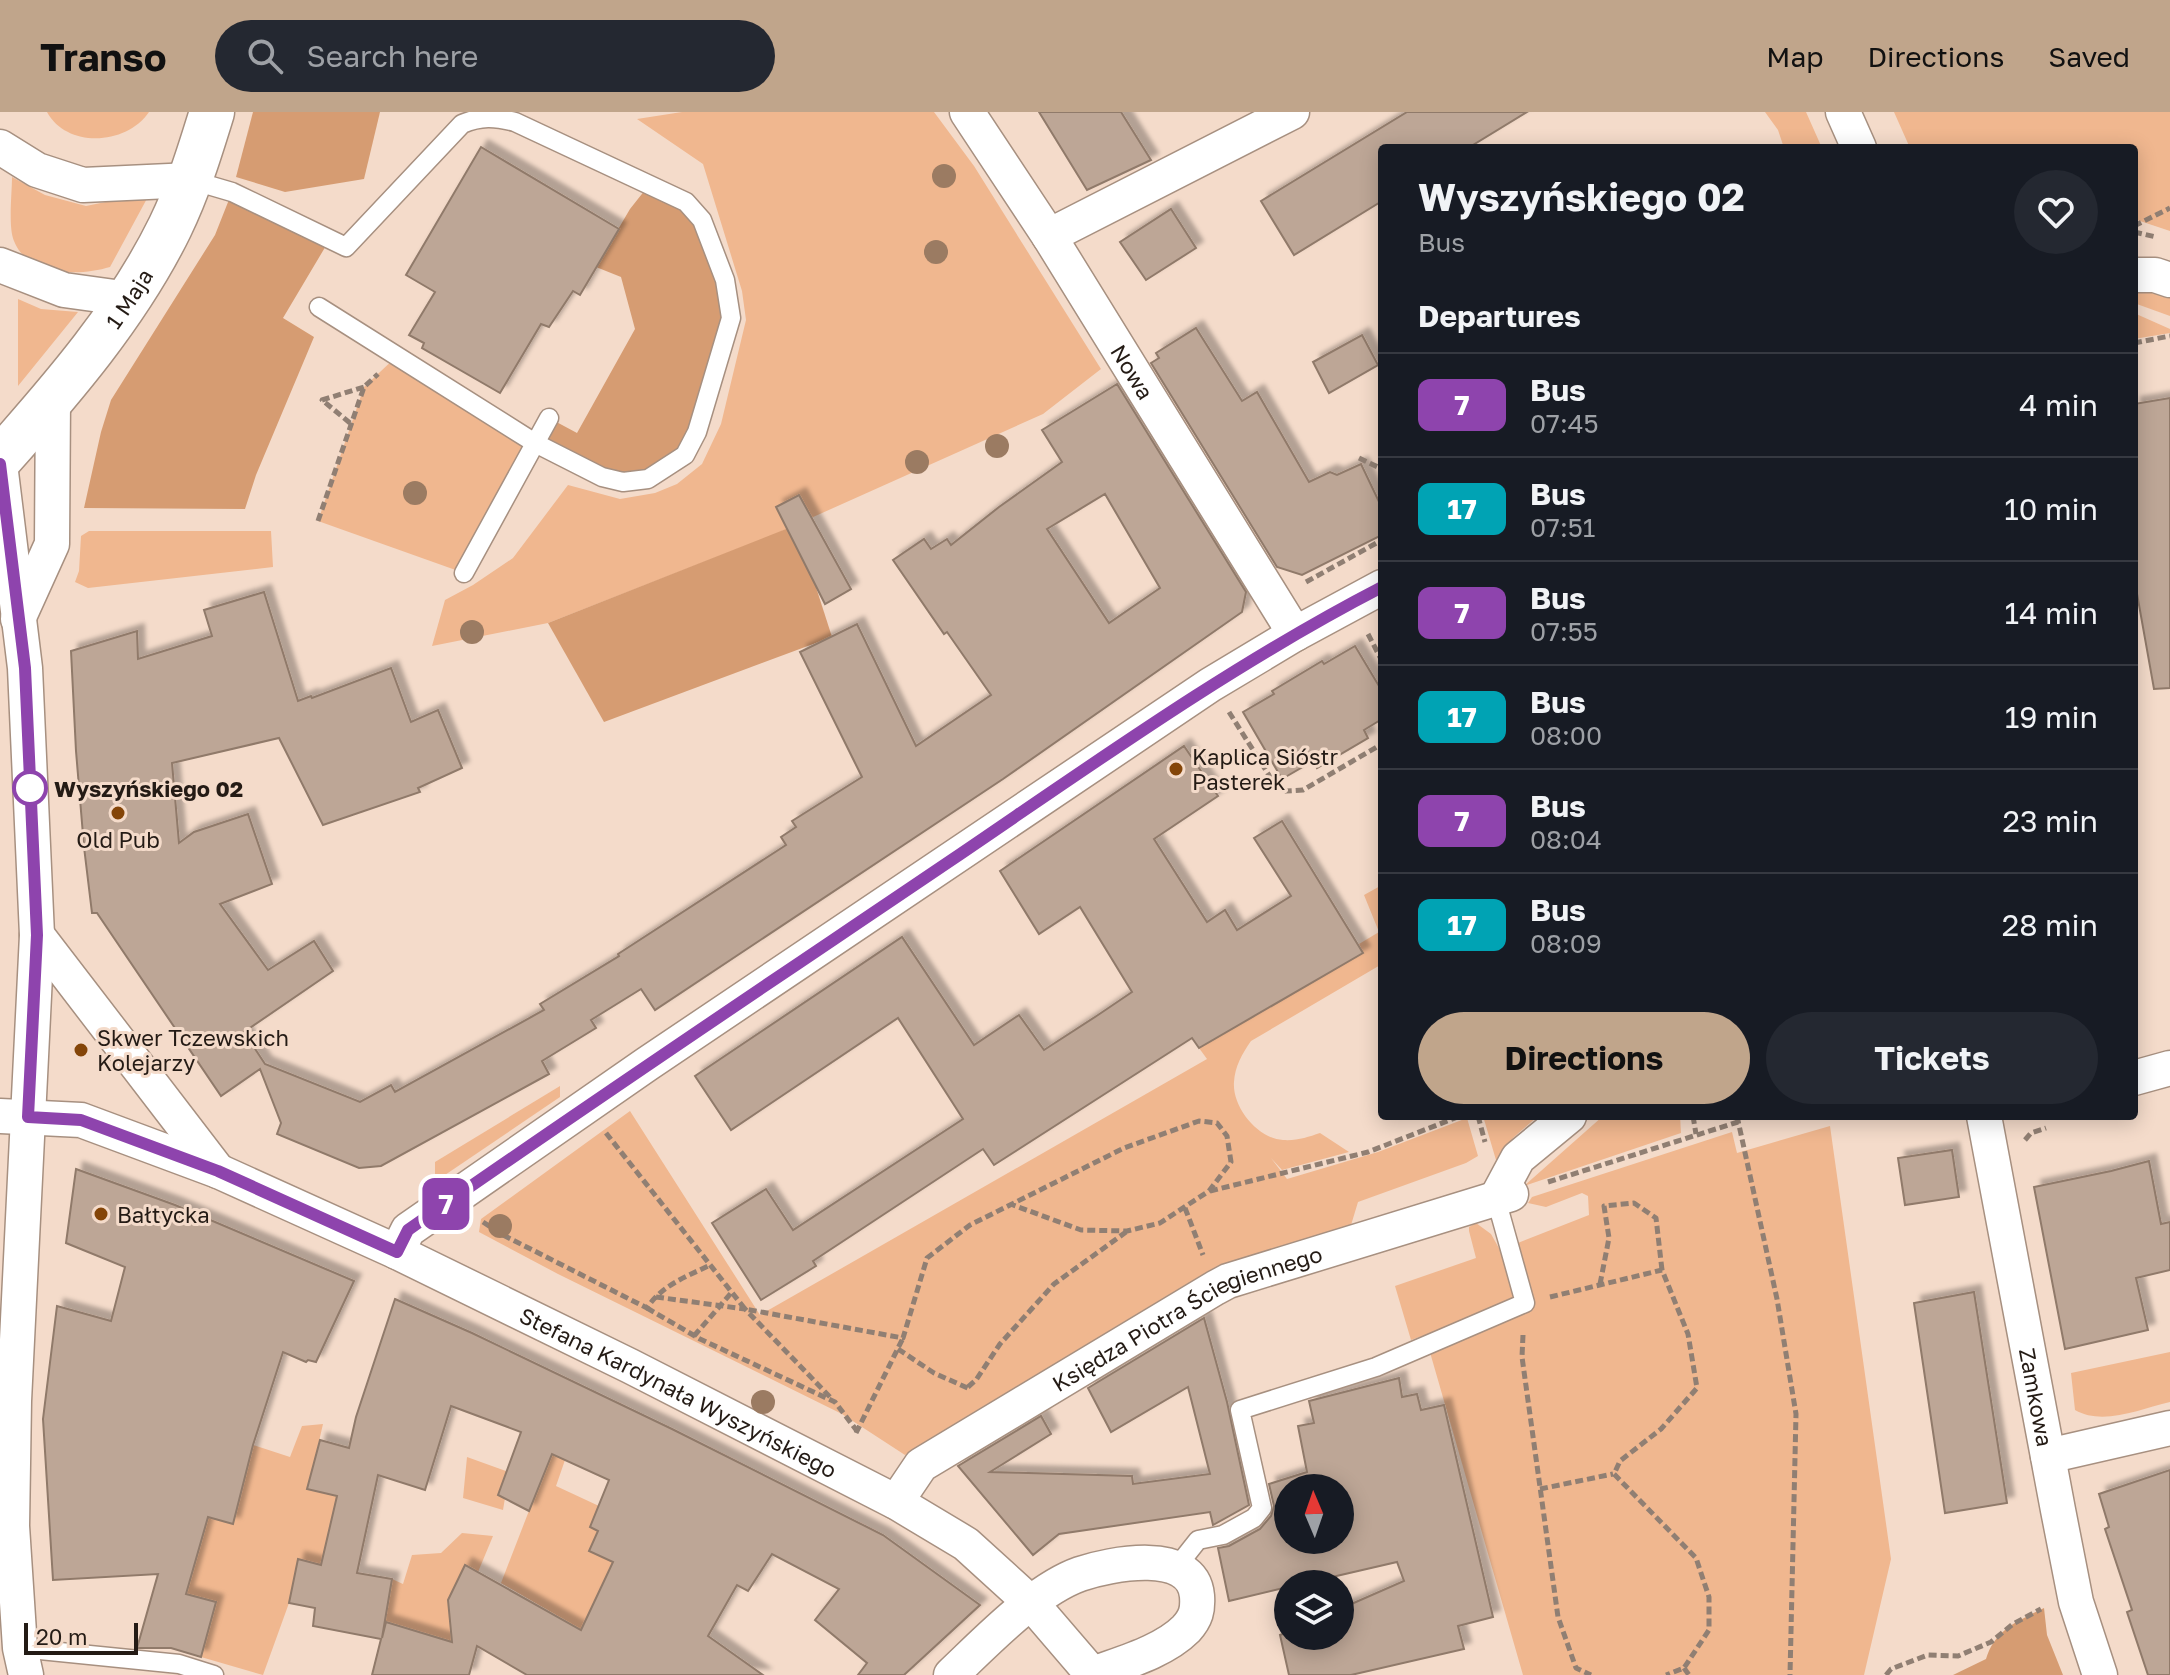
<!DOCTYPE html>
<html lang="en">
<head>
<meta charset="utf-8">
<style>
  body { margin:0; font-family:"Golos Text",sans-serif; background:#242831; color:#f1f3f6; height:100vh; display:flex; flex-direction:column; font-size:30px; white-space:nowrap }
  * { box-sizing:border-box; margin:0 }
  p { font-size:26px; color:#9ea1a6 }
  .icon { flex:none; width:44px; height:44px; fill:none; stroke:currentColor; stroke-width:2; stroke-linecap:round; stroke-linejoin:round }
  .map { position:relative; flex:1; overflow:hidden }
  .panel { position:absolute; left:1378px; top:32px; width:760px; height:976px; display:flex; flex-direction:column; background:#171b24; border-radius:8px; box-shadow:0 4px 20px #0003 }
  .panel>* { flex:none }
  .badge { padding:0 16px; border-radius:12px; font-size:28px; line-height:52px }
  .needle { width:52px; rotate:358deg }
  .buttons { position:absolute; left:1274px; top:1362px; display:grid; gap:16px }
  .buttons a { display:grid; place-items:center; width:80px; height:80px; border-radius:50%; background:#171b24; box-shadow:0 4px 20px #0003; font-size:40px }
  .scale { position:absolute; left:24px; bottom:20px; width:114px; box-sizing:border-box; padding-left:8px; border:4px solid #241b15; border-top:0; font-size:22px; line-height:28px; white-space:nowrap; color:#241b15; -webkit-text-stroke:6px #f4dbca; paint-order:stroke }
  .map>.badge { position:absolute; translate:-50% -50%; box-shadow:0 0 0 4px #fff }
  h2 { padding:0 40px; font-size:30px; line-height:72px }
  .round { display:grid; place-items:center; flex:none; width:84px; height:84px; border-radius:42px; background:#242831 }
  .head { display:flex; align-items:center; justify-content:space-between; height:136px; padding:0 40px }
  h1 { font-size:38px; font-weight:700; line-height:60px }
  .button { display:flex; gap:16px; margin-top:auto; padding:16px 40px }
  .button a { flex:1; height:92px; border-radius:48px; background:#c0a58b; color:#111; font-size:32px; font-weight:700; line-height:92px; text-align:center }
  .button a+a { background:#242831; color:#f1f3f6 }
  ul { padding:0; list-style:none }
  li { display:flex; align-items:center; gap:24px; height:104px; padding:0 40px; border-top:2px solid #363941 }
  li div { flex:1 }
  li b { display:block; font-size:30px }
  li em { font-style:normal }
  li .badge { min-width:88px; font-weight:700; text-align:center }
  header { display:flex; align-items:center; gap:48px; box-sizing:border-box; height:112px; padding:0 40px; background:#c0a58b; color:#111 }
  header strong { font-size:38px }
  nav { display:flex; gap:44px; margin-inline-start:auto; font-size:28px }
  .search { width:560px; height:72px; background:#242831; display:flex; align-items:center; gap:20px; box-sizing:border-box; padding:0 28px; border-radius:44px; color:#9ea1a6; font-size:30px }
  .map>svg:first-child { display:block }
</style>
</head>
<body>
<header>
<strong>Transo</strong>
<div class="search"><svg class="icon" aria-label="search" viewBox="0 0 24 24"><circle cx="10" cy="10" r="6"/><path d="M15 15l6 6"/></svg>Search here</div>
<nav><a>Map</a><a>Directions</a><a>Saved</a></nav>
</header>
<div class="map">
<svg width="2170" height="1563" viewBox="0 0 2170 1563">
  <defs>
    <filter id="shadow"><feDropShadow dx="7" dy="-7" stdDeviation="2" flood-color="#0004"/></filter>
  </defs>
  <rect width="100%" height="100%" fill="#f4dbca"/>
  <g fill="#f0b78f">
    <path d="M47 0H149C127 33 67 37 47 0Z"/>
    <polygon points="682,0 934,0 974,54 1101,257 1043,302 773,423 548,511 432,534 445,488 473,473 513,446 568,373 620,387 655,381 677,372 702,352 721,312 746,208 742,179 703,52 637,7"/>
    <polygon points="1765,0 1806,0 1822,36 1784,36 1778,18"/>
    <polygon points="1894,0 2170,0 2170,119 2134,107 2134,36 1910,36"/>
    <path d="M12 65 45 83 86 94 150 81 110 155C80 164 28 165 14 129 8 115 12 82 12 65Z"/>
    <polygon points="2134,176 2170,186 2170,204 2134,191"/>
    <polygon points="18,187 41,197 78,200 18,274"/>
    <polygon points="2134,201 2170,217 2170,221 2134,227"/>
    <polygon points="396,245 535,331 464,461 318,409 364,275"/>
    <polygon points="89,419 271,419 273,455 88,476 75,470 79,459 81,424"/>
    <path d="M1382 773V852L1251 929C1242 942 1235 954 1234 970 1232 995 1258 1027 1283 1028 1297 1029 1308 1025 1320 1021L1349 1040 1282 1058 1271 1046 1287 1067 1378 1040 1467 1006 1478 1044 1466 1051 1358 1090 1348 1123 1214 1157 905 1343 842 1302 558 1162 479 1120 481 1107 630 999 760 1203 1207 947 1199 936 1363 841 1359 832 1379 820 1364 783Z"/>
    <polygon points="560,974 560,985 439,1067 435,1063 435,1050"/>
    <polygon points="1483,1004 1538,1004 1514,1025 1496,1048"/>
    <polygon points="1603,1004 1680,1004 1681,1021 1524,1074"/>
    <polygon points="1830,1014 1891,1447 1864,1563 1523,1563 1425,1223 1411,1228 1395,1174 1476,1146 1469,1119 1469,1115 1476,1111 1491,1122 1500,1138 1589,1103 1588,1084 1582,1081 1546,1095 1528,1091 1532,1085 1732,1020 1737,1041"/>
    <path d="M2170 1240V1290C2140 1297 2103 1314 2075 1298L2071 1261Z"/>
    <polygon points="323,1312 308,1377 337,1384 321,1453 298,1448 289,1491 263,1563 201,1545 216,1490 186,1482 208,1405 233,1411 253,1333 290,1345 302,1314"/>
    <polygon points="551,1342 565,1348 556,1374 599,1394 590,1415 598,1419 590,1439 613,1450 582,1518 501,1471"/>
    <polygon points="467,1345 514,1362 509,1375 502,1372 498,1382 505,1386 503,1398 463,1386"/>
    <polygon points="462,1421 493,1424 478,1460 465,1453 448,1488 470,1535 385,1509 392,1467 403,1472 412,1443 441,1441"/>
  </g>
  <g fill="#d69c72">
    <polygon points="253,0 380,0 364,67 285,80 236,65"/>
    <polygon points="649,73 686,90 730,188 685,343 623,370 535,331 549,306 577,321 635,217 621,165 596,155 630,97"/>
    <polygon points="232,80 330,127 283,206 314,225 256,363 245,397 84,396 101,320 111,288 215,123"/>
    <polygon points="796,413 832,525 604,610 548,511"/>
    <path d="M2044 1496 2047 1523 2063 1563H1953L1986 1547C1995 1517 2018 1509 2044 1496Z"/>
  </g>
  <g fill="#bda696" stroke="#907a6a" stroke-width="2" fill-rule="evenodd" filter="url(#shadow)">
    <polygon points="1039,0 1121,0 1151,48 1087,78"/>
    <polygon points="1407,0 1527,0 1468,36 1382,36 1382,89 1294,143 1261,89"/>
    <polygon points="481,35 619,117 580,183 573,179 549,215 541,212 500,281 422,236 424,231 409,223 435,180 406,163"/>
    <polygon points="1171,97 1196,136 1146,168 1120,130"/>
    <polygon points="1196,216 1242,289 1257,280 1309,370 1330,360 1337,363 1361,352 1382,396 1382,423 1302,463 1277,455 1151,251 1159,246 1156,241"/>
    <polygon points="1362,223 1378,253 1329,281 1313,250"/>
    <path d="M1117 272 1246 480 1242 500 1003 667 655 898 641 877 591 908 596 916 542 949 549 962 381 1054 359 1056 277 1022 281 1011 260 957 221 984 97 801H92L84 735 76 639 71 539 137 519 138 547 212 524 204 498 264 480 298 589 311 584 312 586 391 556 411 610 438 598 462 656 418 676 420 680 323 713 279 626 172 651 179 731 194 720 248 702 272 772 220 792 268 858 314 829 333 859 244 920 265 952 360 990 391 973 395 980 544 898 540 892 619 844 618 842 786 733 781 725 796 715 792 709 862 665 800 540 857 512 916 634 991 583 947 520 944 522 893 448 924 427 931 437 947 427 951 433 999 395 1062 350 1042 318ZM1105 382 1160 476 1109 511 1047 417Z"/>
    <polygon points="2170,286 2170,576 2154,577 2134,465 2134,292"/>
    <polygon points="799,383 851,477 825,492 776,395"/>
    <polygon points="1355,534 1382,579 1382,607 1364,618 1368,626 1317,656 1313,649 1282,667 1243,600 1274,582 1272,579 1322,549 1324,552"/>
    <polygon points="1184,634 1218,684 1154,727 1207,810 1225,798 1237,818 1291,784 1254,726 1282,709 1363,841 1199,936 1192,926 994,1053 983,1037 813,1149 816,1154 761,1188 712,1111 766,1077 793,1118 963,1007 898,906 731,1018 695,964 902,825 974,933 1019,903 1044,938 1098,903 1132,880 1080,795 1039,822 1000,759"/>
    <polygon points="1952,1038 1959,1085 1905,1093 1898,1046"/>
    <polygon points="2149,1049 2161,1112 2170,1110 2170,1158 2136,1166 2148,1218 2065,1237 2034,1075 2111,1059"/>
    <polygon points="76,1057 175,1093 354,1169 316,1250 308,1248 306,1250 283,1240 253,1333 233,1412 208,1405 186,1482 216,1490 201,1545 171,1536 137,1536 158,1462 53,1468 43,1307 57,1194 111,1209 125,1155 66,1131"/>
    <polygon points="1974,1180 2007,1391 1945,1401 1914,1191"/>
    <path d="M395 1187 472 1221 672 1317 883 1423 980 1493 904 1563H858L867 1551 815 1508 839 1477 772 1442 748 1479 737 1473 708 1524 763 1563H527L477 1534 469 1563H372L381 1527 313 1514 315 1496 289 1491 298 1447 321 1453 337 1384 307 1377 320 1328 349 1336 356 1305ZM451 1294 521 1320 498 1383 529 1399 552 1342 609 1368 590 1415 598 1419 589 1439 613 1450 581 1518 465 1453 448 1488 452 1530 386 1510 382 1526 392 1467 357 1461 378 1363 425 1378Z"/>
    <polygon points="1204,1206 1227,1290 1249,1393 1213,1413 1210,1400 1059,1422 1033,1443 958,1354 1041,1304 1051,1322 990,1360 1132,1364 1133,1372 1210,1362 1188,1275 1111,1320 1088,1276"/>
    <path d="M1399 1266 1402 1285 1417 1282 1421 1298 1444 1293 1493 1505 1458 1514 1464 1537 1351 1563H1289L1280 1523 1288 1520V1524H1340V1497L1404 1469 1397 1450 1302 1472H1288V1475L1229 1489 1218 1436 1229 1434 1260 1417 1271 1404 1274 1394 1269 1372 1307 1360 1298 1314 1314 1311 1309 1289ZM1288 1376H1340V1428H1288Z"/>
    <polygon points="2170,1358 2170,1563 2148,1563 2127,1500 2132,1498 2105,1417 2109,1415 2099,1382"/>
  </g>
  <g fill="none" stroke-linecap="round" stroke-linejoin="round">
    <g stroke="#a79080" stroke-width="21">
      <g id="lane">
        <path d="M191 68 232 80 346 135 462 12C481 4 495 5 515 10L686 90 702 108 725 168 731 206 697 320 685 343 648 367 623 370 602 365 535 331 319 195"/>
        <polyline points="464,461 549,306"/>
        <polyline points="1175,1457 1198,1428 1223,1423 1254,1406 1262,1396 1240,1298 1376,1255 1525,1191 1496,1087"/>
        <polyline points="20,1536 179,1552 214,1563"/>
      </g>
    </g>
    <g stroke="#a79080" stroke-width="37">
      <g id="street">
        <path id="s1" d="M967 0 1049 124 1295 522"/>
        <polyline points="1843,0 1859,36"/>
        <polyline points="0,35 37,58 83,73 191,68"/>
        <polyline points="1049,124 1292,0"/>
        <polyline points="0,153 64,178 129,187"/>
        <polyline points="2134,163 2155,163 2170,168"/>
        <polyline points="0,352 25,556 37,823 14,1289 12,1414 20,1536 26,1563"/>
        <polyline points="18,507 52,432 53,287"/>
        <polyline points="37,823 218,1059"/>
        <polyline points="2134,966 2170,956"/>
        <path id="s2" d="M0 1004 81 1008 218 1059 397 1140 630 1254 896 1390 966 1432 1032 1492 1093 1563"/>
        <path id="s3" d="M1984 1004 2058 1398 2076 1490 2100 1563"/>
        <polyline points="1496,1087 1518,1046 1569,1004"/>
        <polyline points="397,1140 408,1118 647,952 1210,573 1295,522 1382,475"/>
        <polyline points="2048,1344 2170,1316"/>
        <path id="s4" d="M896 1390 921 1353 1215 1176 1228 1169 1511 1082"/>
        <path d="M951 1563C986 1530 1035 1478 1080 1462 1110 1452 1193 1435 1197 1484 1198 1498 1196 1506 1186 1517 1163 1540 1122 1551 1093 1562"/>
      </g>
    </g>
    <g stroke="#a79080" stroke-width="47">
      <g id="secondary">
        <path id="s5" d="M0 347C63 276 128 201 170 115 188 78 200 39 212 0"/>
      </g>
    </g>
    <g stroke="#907f73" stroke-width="5" stroke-dasharray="8 4" stroke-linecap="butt">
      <polyline points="2134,114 2170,96"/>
      <polyline points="2134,120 2156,125"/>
      <polyline points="2134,231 2170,224"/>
      <polyline points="350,311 322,288 364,275"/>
      <polyline points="1359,346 1382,357"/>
      <polyline points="318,409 364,275 378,262"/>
      <polyline points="1306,470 1382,428"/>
      <polyline points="1368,522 1382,549"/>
      <polyline points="1229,600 1272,668 1286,679 1303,678 1382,632"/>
      <polyline points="1478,1004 1485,1030"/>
      <polyline points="1693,1004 1696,1022"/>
      <polyline points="1737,1004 1777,1187 1796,1302 1790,1563"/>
      <polyline points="606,1021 745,1197 903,1226 927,1146 970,1113 1124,1036 1199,1009 1217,1011 1227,1024 1231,1050 1209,1079 1160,1111 1127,1119 1081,1118 1013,1093"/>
      <polyline points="2025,1028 2031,1021 2046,1016"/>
      <polyline points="1548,1070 1738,1010"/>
      <polyline points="1210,1079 1368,1040 1460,1004"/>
      <polyline points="1185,1096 1203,1143"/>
      <path d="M483 1110 501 1122 647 1196C662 1173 686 1165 710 1153"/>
      <polyline points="1600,1172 1609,1126 1604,1094 1634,1091 1656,1106 1662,1158"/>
      <polyline points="656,1185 745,1197 831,1286"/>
      <polyline points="1550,1185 1662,1158 1688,1222 1697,1276 1661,1317 1620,1349 1614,1362 1696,1446 1709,1485 1709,1518 1684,1556 1666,1563"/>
      <polyline points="647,1196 700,1227 835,1290 857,1319"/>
      <polyline points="1523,1223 1522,1245 1558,1505 1576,1556 1591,1563"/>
      <polyline points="694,1224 732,1180"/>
      <polyline points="898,1237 934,1261 970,1277"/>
      <polyline points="968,1275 976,1268 1000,1232 1054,1172 1126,1120"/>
      <polyline points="856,1321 903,1226"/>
      <polyline points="1540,1377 1613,1362"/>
      <polyline points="1684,1556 1689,1563"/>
      <polyline points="1886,1563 1891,1557 1928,1543 1958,1544 1991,1530 2013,1512 2041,1497"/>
    </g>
    <use href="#lane" stroke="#fff" stroke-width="18"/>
    <use href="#street" stroke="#fff" stroke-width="34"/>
    <use href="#secondary" stroke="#fff" stroke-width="44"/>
  </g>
  <g fill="#9b7b62">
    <circle cx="944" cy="64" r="12"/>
    <circle cx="936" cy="140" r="12"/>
    <circle cx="997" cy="334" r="12"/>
    <circle cx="917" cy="350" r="12"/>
    <circle cx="415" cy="381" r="12"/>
    <circle cx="472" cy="520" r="12"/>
    <circle cx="500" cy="1114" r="12"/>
    <circle cx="763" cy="1290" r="12"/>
  </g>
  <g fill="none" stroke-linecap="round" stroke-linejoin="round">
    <g stroke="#fff" stroke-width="18">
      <path id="line" d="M0 352 25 556 37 823 28 1005 81 1008 218 1059 397 1140 408 1118C588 992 771 870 953 747 1093 652 1231 553 1382 475"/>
    </g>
    <use href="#line" stroke="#8e44ad" stroke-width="12"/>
  </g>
  <g fill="#844508" stroke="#f4dbca" stroke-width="3">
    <circle cx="1176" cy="657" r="8"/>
    <circle cx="118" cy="701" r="8"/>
    <circle cx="81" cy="938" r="8"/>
    <circle cx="101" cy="1102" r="8"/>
  </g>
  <circle fill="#fff" stroke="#8e44ad" stroke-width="4" cx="30" cy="676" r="16"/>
  <g text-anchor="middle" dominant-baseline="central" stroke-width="6" stroke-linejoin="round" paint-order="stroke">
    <g font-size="22" fill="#241b15" stroke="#f4dbca">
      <text stroke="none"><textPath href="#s5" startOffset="206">1 Maja</textPath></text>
      <text stroke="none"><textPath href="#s1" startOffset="308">Nowa</textPath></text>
      <text stroke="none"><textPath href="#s4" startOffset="350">Księdza Piotra Ściegiennego</textPath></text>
      <text stroke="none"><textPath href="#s2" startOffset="738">Stefana Kardynała Wyszyńskiego</textPath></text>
      <text stroke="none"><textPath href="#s3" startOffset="286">Zamkowa</textPath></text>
    </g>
    <g font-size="22" fill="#241b15" stroke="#f4dbca" text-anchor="start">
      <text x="1192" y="644">Kaplica Sióstr<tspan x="1192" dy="25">Pasterek</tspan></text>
      <text x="118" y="727" text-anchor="middle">Old Pub</text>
      <text x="97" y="925">Skwer Tczewskich<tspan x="97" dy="25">Kolejarzy</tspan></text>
      <text x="117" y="1102">Bałtycka</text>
    </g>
    <g font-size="22" font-weight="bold" fill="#241b15" stroke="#f4dbca" text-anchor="start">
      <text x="54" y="676">Wyszyńskiego 02</text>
    </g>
  </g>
</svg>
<div class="buttons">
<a><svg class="needle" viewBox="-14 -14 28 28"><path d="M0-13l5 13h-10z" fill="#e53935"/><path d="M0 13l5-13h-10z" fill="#9ea1a6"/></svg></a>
<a><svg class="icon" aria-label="layers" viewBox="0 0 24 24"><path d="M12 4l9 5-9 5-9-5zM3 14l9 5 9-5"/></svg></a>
</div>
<div class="scale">20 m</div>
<b class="badge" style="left:446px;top:1092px;background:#8e44ad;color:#fff">7</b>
<section class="panel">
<div class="head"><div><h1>Wyszyńskiego 02</h1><p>Bus</p></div><a class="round"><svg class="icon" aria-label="heart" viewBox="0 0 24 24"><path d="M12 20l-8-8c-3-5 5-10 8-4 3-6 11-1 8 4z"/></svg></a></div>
<h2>Departures</h2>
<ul>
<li><span class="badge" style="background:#8e44ad;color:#fff">7</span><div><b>Bus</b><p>07:45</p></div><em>4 min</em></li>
<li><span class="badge" style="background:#00a3b4;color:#fff">17</span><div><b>Bus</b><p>07:51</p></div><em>10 min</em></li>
<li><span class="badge" style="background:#8e44ad;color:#fff">7</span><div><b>Bus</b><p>07:55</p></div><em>14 min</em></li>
<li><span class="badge" style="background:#00a3b4;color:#fff">17</span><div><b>Bus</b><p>08:00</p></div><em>19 min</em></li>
<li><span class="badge" style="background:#8e44ad;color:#fff">7</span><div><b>Bus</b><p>08:04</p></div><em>23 min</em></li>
<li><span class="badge" style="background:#00a3b4;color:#fff">17</span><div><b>Bus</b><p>08:09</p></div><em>28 min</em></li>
</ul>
<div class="button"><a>Directions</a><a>Tickets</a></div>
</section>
</div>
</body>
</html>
